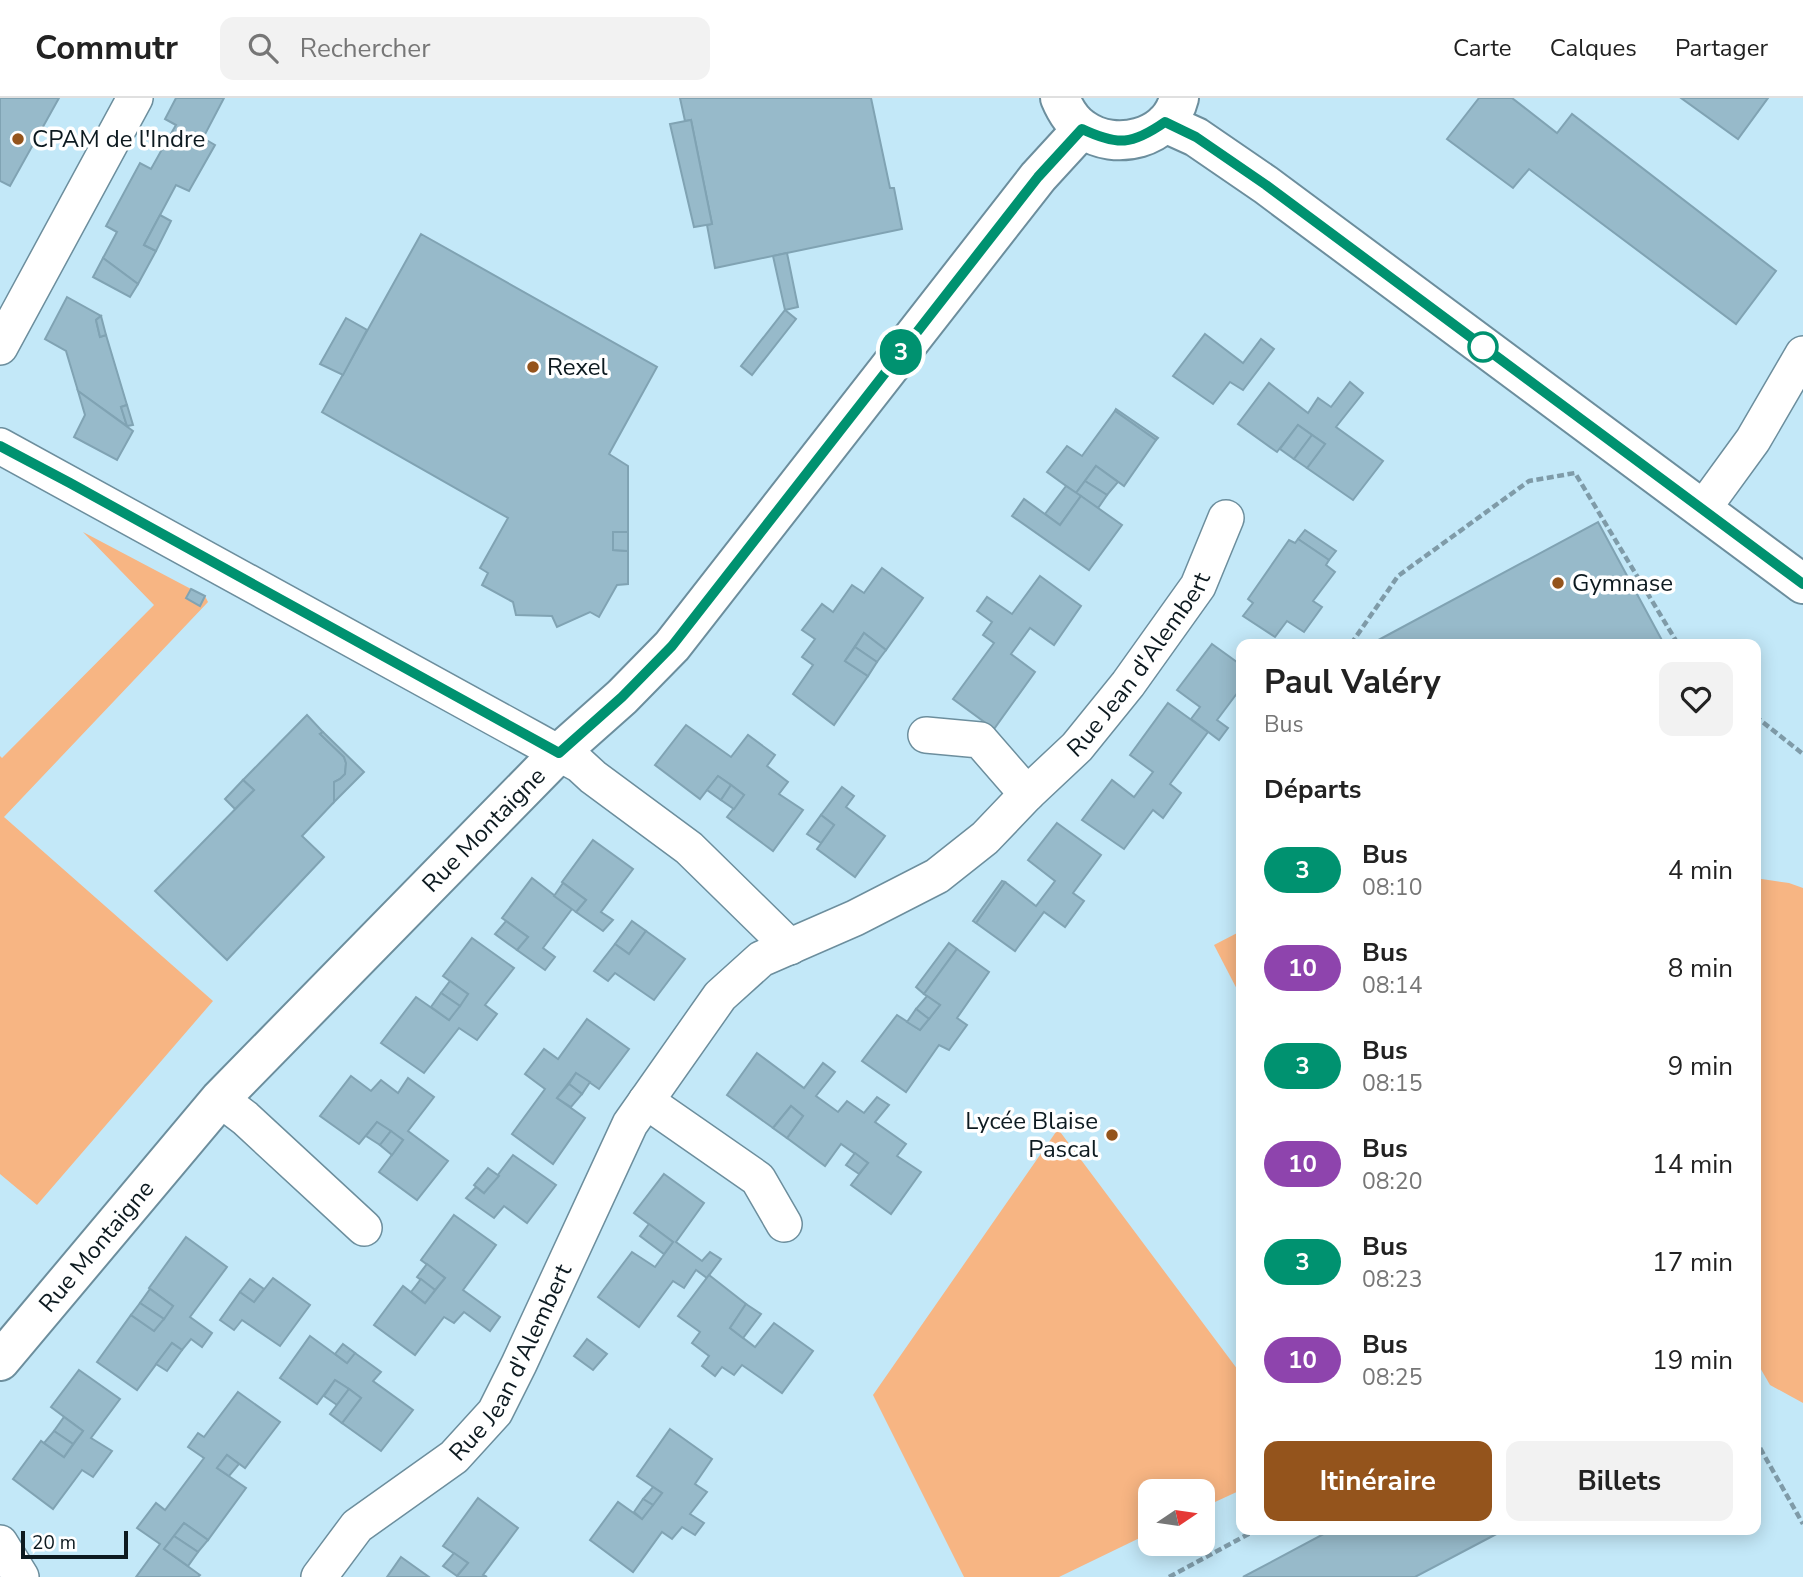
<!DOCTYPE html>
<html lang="fr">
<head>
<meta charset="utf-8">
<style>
  body { margin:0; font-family:"Nunito Sans",sans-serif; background:#f2f2f2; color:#222; height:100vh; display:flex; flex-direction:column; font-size:26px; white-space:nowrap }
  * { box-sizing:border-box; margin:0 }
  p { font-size:23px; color:#767676 }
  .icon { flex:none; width:38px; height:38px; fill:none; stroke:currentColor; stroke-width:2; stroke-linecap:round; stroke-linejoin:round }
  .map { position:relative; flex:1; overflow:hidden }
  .details { position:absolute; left:1236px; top:541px; width:525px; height:896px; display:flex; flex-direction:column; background:#fff; border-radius:14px; box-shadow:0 4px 18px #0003 }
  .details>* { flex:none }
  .badge { padding:0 14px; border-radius:23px; font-size:24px; line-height:46px }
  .needle { width:46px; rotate:77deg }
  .fabs { position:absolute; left:1138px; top:1381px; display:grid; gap:14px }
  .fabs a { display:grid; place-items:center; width:77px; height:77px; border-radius:14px; background:#fff; box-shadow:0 4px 18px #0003; font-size:35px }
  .scale { position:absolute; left:21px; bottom:18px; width:107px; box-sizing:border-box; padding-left:7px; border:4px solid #0d1a20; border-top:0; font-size:19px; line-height:24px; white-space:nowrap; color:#0d1a20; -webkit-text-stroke:5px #fff; paint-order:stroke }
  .map>.badge { position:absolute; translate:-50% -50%; box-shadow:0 0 0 4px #fff }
  h2 { padding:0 28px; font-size:26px; line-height:63px }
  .round { display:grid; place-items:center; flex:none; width:74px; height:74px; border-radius:14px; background:#f2f2f2 }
  .overview { display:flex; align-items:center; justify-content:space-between; height:119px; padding:0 28px }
  h1 { font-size:33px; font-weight:700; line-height:52px }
  .primary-button { display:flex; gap:14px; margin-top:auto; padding:14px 28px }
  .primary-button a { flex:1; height:80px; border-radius:14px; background:#94541c; color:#fff; font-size:28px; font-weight:700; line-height:80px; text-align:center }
  .primary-button a+a { background:#f2f2f2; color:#222 }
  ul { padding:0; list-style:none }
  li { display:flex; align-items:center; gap:21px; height:98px; padding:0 28px }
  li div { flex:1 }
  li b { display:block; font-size:26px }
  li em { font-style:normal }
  li .badge { min-width:77px; font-weight:700; text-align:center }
  header { display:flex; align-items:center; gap:42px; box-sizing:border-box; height:98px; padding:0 35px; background:#fff; border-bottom:2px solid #e0e0e0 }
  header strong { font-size:33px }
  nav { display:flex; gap:38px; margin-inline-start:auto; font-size:24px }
  .search { width:490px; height:63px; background:#f2f2f2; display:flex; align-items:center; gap:18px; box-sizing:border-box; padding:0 24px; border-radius:14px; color:#767676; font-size:26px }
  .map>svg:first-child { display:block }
</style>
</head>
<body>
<header>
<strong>Commutr</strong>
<div class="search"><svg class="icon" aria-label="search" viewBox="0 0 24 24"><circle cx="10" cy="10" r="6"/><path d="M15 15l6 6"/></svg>Rechercher</div>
<nav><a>Carte</a><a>Calques</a><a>Partager</a></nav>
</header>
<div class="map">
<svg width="1803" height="1479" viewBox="0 0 1803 1479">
  <rect width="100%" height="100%" fill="#c3e8f8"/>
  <g fill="#f7b583">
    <polygon points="83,434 191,491 186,500 200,507 205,498 208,504 4,719 213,903 37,1107 0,1076 0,658 2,660 154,507"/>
    <polygon points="1755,780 1789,785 1803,790 1803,1305 1770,1287 1755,1261"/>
    <polygon points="1241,833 1241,899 1214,847"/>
    <polygon points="1058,1031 1241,1276 1241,1392 1202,1410 1202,1393 1150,1393 1150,1435 1059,1479 964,1479 873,1297"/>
  </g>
  <g fill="#97baca" stroke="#80a3b3" stroke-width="2">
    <polygon points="0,0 59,0 10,88 0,83"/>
    <polygon points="176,0 224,0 203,40 215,47 189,93 176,87 144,147 156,153 138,186 103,160 117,134 106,128 140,65 151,71 165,46 176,27 165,21"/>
    <polygon points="680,0 871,0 890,90 894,90 902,131 715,170 707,127 712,126 691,22 685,23"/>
    <polygon points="1479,0 1512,0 1557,35 1572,16 1776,173 1736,226 1529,71 1513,90 1447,41"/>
    <polygon points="1681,0 1768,0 1738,41"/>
    <polygon points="691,22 712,126 694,129 670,26"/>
    <polygon points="160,117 171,123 156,153 144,147"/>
    <polygon points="421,136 657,269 609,356 628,368 628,434 613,434 613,452 628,453 628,486 617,487 599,519 590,514 557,529 552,518 516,517 513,504 482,487 488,475 480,470 508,420 322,314"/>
    <polygon points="787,155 798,209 785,212 773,158"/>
    <polygon points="103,160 138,186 130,199 93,179"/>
    <polygon points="67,199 101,218 96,222 100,239 106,237 127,307 121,309 127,328 78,293 66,253 45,241"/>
    <polygon points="785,212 796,221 752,277 741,268"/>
    <polygon points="101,218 106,237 100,239 96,222"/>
    <polygon points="346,220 367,232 343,277 320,266"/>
    <polygon points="1205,236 1243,265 1261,241 1274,251 1243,292 1230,284 1213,306 1173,278"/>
    <polygon points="1350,284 1363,295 1336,329 1383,363 1353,402 1307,370 1325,346 1298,327 1277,354 1238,326 1269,285 1308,315 1318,300 1331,309"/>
    <polygon points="78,293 133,333 117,362 74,339 85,317"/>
    <polygon points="127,307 133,327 127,328 121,309"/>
    <polygon points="1116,311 1158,340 1156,342 1115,313"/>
    <polygon points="1115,313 1156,342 1124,388 1096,368 1076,395 1047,374 1067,348 1082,358"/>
    <polygon points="1298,327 1312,337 1294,361 1280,351"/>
    <polygon points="1312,337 1325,346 1307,370 1294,361"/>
    <polygon points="1096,368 1118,384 1107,397 1085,383"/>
    <polygon points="1085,383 1107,397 1098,410 1076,395"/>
    <polygon points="1066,388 1081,398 1060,427 1045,416"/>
    <polygon points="1081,398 1122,427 1089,472 1012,418 1024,401 1060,427"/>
    <polygon points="1598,424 1664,546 1371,546"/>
    <polygon points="1305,432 1336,453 1329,462 1298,441"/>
    <polygon points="613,434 628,434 628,453 613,452"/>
    <polygon points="1298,441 1329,462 1326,467 1335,474 1313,503 1322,509 1304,534 1287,523 1275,539 1243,518 1253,505 1248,501 1289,442 1295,445"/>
    <polygon points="882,470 923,500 886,552 864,535 845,563 868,578 834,627 793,596 813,567 802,559 815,541 802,532 822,506 833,514 852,487 864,495"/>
    <polygon points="1040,478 1081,508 1054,547 1030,530 1011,556 1035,574 994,631 953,601 994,545 983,537 992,524 977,513 987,499 1012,516"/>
    <polygon points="191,491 205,498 200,508 186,500"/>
    <polygon points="864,535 886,552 877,564 855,549"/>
    <polygon points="1212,546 1241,567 1241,590 1217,622 1228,630 1219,642 1191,621 1200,609 1177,592"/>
    <polygon points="855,549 877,564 868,578 845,563"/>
    <polygon points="1168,605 1208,634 1170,686 1181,695 1163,720 1153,712 1124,751 1082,722 1112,682 1134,699 1153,674 1130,657"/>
    <polygon points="307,617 323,634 320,636 344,659 346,665 345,676 340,681 334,684 334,704 302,738 324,759 227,862 155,793 254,692 243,682"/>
    <polygon points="686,627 731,659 748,637 775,657 767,668 788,684 779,696 803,712 773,753 727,719 744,697 731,687 718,678 700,701 655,667"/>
    <polygon points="323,634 364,674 334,704 334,684 340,681 345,676 346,665 344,659 320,636"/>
    <polygon points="718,678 731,687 721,702 707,692"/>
    <polygon points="243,682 254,692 235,711 225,701"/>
    <polygon points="731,687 744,697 734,711 721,702"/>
    <polygon points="842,689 854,698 846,709 885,738 855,779 817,751 834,727 821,717"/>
    <polygon points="821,717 834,727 821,745 807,736"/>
    <polygon points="1057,725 1101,757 1073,795 1084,803 1065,829 1044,814 1015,853 976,825 1005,784 1036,808 1055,783 1028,762"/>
    <polygon points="593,742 633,771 601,814 613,822 603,833 576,814 586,802 562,784"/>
    <polygon points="532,780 572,811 543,850 555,859 545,872 517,852 528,839 502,820"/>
    <polygon points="1002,783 1005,784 976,825 973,823"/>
    <polygon points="563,785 586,802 576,814 554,798"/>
    <polygon points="506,823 528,839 517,852 495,836"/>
    <polygon points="632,823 646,833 629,856 615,846"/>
    <polygon points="646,833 685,861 654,902 615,875 608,883 594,873 615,846 629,856"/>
    <polygon points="472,840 514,870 485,907 497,916 477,942 459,930 424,975 381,945 416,899 449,922 468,896 443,878"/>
    <polygon points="949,845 957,851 924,896 916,889"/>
    <polygon points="957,851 989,874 957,920 967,927 949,952 939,947 906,994 862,963 897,917 920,932 940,907 924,896"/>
    <polygon points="450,883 468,896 460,908 441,895"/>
    <polygon points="441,895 460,908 449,922 431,909"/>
    <polygon points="927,898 940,907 929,921 916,911"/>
    <polygon points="916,911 929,921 920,932 907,924"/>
    <polygon points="587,921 629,951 599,991 576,975 557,1000 585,1020 553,1066 512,1036 545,991 525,976 544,951 558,961"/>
    <polygon points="757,955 804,990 823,965 835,974 816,998 838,1014 847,1003 864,1015 877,999 889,1007 875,1024 906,1046 897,1058 921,1074 891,1116 851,1087 868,1065 841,1046 825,1068 787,1040 803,1018 791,1008 773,1030 727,997"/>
    <polygon points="576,975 590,984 582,996 569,986"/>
    <polygon points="351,978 371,993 381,982 398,995 408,980 434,999 408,1033 448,1063 417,1102 379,1074 403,1042 377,1024 359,1046 320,1018"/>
    <polygon points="569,986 582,996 571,1009 557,1000"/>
    <polygon points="791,1008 803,1018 787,1040 773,1030"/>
    <polygon points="377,1024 391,1033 380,1047 366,1038"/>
    <polygon points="391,1033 403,1042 392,1057 380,1047"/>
    <polygon points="855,1055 868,1065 859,1076 846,1067"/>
    <polygon points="513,1057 556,1087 527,1125 504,1108 494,1120 466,1100 476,1089 484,1095"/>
    <polygon points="488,1070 499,1078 484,1095 474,1087"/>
    <polygon points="664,1076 704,1105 676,1144 702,1163 710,1154 721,1161 707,1180 696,1172 684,1190 673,1183 639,1229 598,1199 632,1154 655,1169 673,1144 634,1115"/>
    <polygon points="454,1117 496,1147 463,1192 500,1219 490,1233 464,1214 454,1225 444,1219 415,1257 374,1227 403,1188 425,1205 445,1180 421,1162"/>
    <polygon points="649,1126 673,1144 664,1156 640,1138"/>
    <polygon points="186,1139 227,1169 190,1219 212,1235 202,1249 191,1241 182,1252 172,1245 137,1292 97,1264 131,1217 154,1233 173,1208 149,1190"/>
    <polygon points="427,1166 445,1180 435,1192 417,1179"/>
    <polygon points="709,1177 746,1206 730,1230 755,1249 774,1225 813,1253 782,1295 742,1267 734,1277 722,1269 715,1278 702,1268 709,1258 692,1245 700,1234 678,1218"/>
    <polygon points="273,1180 310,1207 280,1248 242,1222 234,1232 220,1222 240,1194 254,1204"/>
    <polygon points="250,1181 264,1191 254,1204 240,1194"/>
    <polygon points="421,1181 435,1192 425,1205 411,1194"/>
    <polygon points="150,1191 173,1208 164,1221 140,1205"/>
    <polygon points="140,1205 164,1221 154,1233 131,1217"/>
    <polygon points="746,1206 761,1216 743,1240 730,1230"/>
    <polygon points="310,1238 347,1265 355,1255 381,1274 373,1283 413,1312 381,1353 342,1325 361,1300 349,1291 335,1282 317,1306 280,1280"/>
    <polygon points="587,1241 607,1256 593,1272 574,1258"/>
    <polygon points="172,1245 182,1252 167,1273 156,1266"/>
    <polygon points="343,1246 355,1255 347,1265 335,1256"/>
    <polygon points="79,1272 120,1301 91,1340 112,1353 93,1379 82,1372 53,1411 13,1381 41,1343 64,1359 83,1333 51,1309"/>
    <polygon points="335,1282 349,1291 337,1307 324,1298"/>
    <polygon points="349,1291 361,1300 342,1325 330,1316"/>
    <polygon points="238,1294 280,1324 245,1370 227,1357 217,1370 246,1390 208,1442 184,1425 164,1451 200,1477 198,1479 136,1479 160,1446 137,1430 156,1405 165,1412 204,1360 188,1349 198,1335 204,1339"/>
    <polygon points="64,1319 83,1333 73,1346 54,1333"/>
    <polygon points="670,1331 712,1361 695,1386 707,1394 690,1416 704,1425 695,1437 682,1429 672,1441 662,1434 633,1474 590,1442 618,1404 642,1421 662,1395 637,1378"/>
    <polygon points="54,1333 73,1346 64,1359 44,1345"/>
    <polygon points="227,1357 239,1366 229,1378 217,1370"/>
    <polygon points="653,1389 662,1395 653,1407 643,1401"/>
    <polygon points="478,1400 518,1430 483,1477 487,1479 458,1479 457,1478 468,1465 443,1448"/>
    <polygon points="643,1401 653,1407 642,1421 634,1414"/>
    <polygon points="184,1425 208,1442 198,1454 174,1438"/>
    <polygon points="1331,1432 1504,1432 1415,1479 1243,1479"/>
    <polygon points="174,1438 198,1454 188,1468 164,1451"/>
    <polygon points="454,1455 468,1465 457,1478 443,1468"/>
    <polygon points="401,1459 429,1479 387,1479"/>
  </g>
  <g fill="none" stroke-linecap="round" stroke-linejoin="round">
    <g stroke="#6c8e9d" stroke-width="38">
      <g id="minor">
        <polyline points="0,249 135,0"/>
        <polyline points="0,348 537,643 580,667 593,679 689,750 790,849"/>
        <polyline points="1702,412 1753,342 1803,256"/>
        <polyline points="926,637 980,642 1027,696"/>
        <polyline points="220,1001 245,1020 364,1130"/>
        <polyline points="646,1003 758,1081 784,1126"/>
        <polyline points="0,1445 21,1479"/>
        <path id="s1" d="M319 1479 357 1428 454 1359 495 1314 519 1266 630 1026 720 898 761 861 855 820 937 778 985 740 1027 696 1077 649 1128 586 1198 488 1226 420"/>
      </g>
    </g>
    <g stroke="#6c8e9d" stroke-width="42">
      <g id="tertiary">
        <path d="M1060 0C1065 12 1072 24 1083 31 1115 54 1169 41 1179 0"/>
        <polyline points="1165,25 1196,39 1266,87 1803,486"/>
        <path id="s2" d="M0 1263 220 1001 559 655 622 599 672 548 1038 79 1082 31"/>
      </g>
    </g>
    <g stroke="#7f9ba8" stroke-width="4.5" stroke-dasharray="7 3.5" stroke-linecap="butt">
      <polyline points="1351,546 1398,478 1529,383 1575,375 1678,546"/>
      <polyline points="1755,618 1803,656"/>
      <polyline points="1755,1341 1803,1426"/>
      <polyline points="1169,1479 1256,1432"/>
    </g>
    <use href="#minor" stroke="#fff" stroke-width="35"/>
    <use href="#tertiary" stroke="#fff" stroke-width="38"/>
  </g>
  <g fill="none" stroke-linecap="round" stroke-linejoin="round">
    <g stroke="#fff" stroke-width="16">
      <path id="line" d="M0 348 70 385 559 655 622 599 672 548 1038 79 1082 31C1118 48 1132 47 1165 24L1196 39 1266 87 1803 486"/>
    </g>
    <use href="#line" stroke="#009270" stroke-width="10"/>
  </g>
  <g fill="#94541c" stroke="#fff" stroke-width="2.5">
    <circle cx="18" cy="41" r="7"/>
    <circle cx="533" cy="269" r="7"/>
    <circle cx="1558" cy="485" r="7"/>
    <circle cx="1112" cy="1037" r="7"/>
  </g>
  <circle fill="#fff" stroke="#009270" stroke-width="3.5" cx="1483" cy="249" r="14"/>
  <g text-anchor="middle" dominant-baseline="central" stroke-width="7" stroke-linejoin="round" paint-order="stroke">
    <g font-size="24" fill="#0d1a20" stroke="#fff" text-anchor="start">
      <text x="32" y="41">CPAM de l'Indre</text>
      <text x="547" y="269">Rexel</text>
      <text x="1572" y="485">Gymnase</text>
      <text x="1098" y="1023" text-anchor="end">Lycée Blaise<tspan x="1098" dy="28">Pascal</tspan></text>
    </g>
    <g font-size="24" fill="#0d1a20" stroke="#fff">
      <text stroke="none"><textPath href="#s1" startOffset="1262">Rue Jean d'Alembert</textPath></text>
      <text stroke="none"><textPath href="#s2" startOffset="719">Rue Montaigne</textPath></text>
      <text stroke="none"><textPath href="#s2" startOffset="150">Rue Montaigne</textPath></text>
      <text stroke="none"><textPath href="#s1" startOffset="294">Rue Jean d'Alembert</textPath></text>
    </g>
  </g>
</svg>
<div class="fabs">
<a><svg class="needle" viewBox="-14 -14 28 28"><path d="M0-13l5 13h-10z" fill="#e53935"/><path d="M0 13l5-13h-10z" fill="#767676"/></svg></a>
</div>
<div class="scale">20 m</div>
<b class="badge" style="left:901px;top:254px;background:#009270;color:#fff">3</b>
<section class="details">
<div class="overview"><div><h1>Paul Valéry</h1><p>Bus</p></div><a class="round"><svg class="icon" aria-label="heart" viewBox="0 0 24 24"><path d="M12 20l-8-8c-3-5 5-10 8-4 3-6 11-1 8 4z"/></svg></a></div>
<h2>Départs</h2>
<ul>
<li><span class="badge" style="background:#009270;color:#fff">3</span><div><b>Bus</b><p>08:10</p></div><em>4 min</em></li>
<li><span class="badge" style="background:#8e44ad;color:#fff">10</span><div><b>Bus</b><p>08:14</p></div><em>8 min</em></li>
<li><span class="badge" style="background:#009270;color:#fff">3</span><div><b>Bus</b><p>08:15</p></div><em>9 min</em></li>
<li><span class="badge" style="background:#8e44ad;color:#fff">10</span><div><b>Bus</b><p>08:20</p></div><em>14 min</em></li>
<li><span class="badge" style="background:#009270;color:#fff">3</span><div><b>Bus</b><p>08:23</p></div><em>17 min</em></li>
<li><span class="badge" style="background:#8e44ad;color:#fff">10</span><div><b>Bus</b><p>08:25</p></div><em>19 min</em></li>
</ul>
<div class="primary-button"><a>Itinéraire</a><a>Billets</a></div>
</section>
</div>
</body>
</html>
